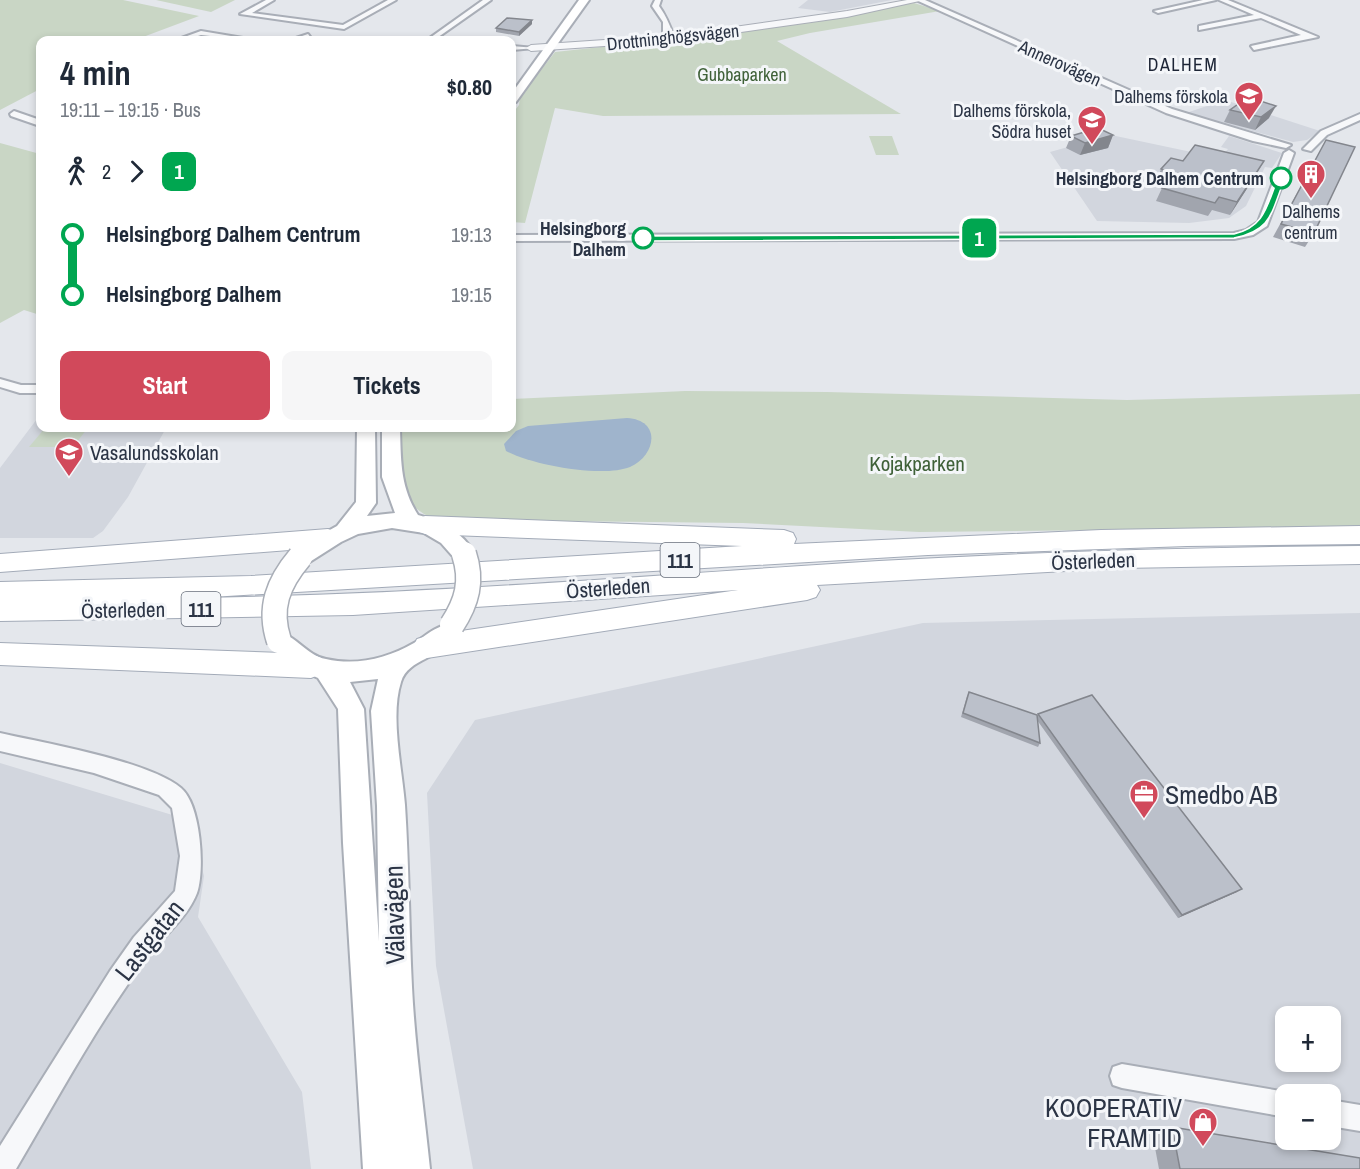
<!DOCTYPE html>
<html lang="en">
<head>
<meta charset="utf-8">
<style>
  body { margin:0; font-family:"Archivo Narrow",sans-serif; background:#f6f6f7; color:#1f2937; height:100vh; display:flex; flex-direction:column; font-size:22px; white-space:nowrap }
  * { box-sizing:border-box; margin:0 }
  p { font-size:20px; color:#747a83 }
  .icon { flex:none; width:33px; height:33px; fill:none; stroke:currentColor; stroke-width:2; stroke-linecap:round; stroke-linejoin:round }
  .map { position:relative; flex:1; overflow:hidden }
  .details { position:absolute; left:36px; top:36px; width:480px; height:396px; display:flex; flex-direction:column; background:#fff; border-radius:12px; box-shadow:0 3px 9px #0003 }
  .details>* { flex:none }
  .badge { padding:0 12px; border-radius:9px; font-size:21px; line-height:39px }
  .controls { position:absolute; left:1275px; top:1006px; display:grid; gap:12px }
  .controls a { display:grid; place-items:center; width:66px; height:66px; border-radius:12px; background:#fff; box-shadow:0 3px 9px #0003; font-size:30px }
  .map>.badge { position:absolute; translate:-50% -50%; box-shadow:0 0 0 3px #fff }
  .legs { display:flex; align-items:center; gap:9px; height:66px; padding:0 24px; font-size:20px }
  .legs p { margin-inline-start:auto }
  .head { display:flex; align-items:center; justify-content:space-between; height:102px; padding:0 24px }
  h1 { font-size:33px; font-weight:700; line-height:45px }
  .primary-button { display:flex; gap:12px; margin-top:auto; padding:12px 24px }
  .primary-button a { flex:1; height:69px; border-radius:12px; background:#d1495b; color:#fff; font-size:24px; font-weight:700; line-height:69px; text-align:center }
  .primary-button a+a { background:#f6f6f7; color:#1f2937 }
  ul { padding:0 24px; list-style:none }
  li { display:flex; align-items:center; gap:21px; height:60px; font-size:22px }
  li i { display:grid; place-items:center; width:9px; height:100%; margin:0 8px; background:currentColor }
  li i::after { content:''; width:15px; height:15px; margin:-8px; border:4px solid; border-radius:50%; background:#fff }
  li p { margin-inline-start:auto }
  li:first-child i { background:linear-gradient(#0000 50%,currentColor 0) }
  li:last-child i { background:linear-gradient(currentColor 50%,#0000 0) }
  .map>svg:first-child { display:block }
</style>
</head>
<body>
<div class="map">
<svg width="1360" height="1169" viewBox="0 0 1360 1169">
  <rect width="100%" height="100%" fill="#e4e7ec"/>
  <g fill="#d2d6de" fill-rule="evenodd">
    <polygon points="808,0 892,0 830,12 798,8"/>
    <polygon points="1225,100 1320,131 1307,140 1293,142 1186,113"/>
    <polygon points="1111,135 1215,157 1222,156 1228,149 1221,147 1229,136 1282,153 1272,168 1265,167 1246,206 1229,218 1189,223 1097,221 1050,152"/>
    <polygon points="40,415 40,428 166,428 128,497 103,531 93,538 0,538 0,468"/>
    <path d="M1360 613V1169H473L436 966 427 793 475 720 923 623ZM1286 1017H1330V1062H1286ZM1286 1095H1330V1140H1286Z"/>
    <polygon points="0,763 189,820 204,876 198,917 302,1092 311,1169 0,1169"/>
  </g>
  <g fill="#c9d6c5">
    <polygon points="0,0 123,0 199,16 135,40 40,40 40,89 0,110"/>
    <polygon points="156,0 235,0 211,12"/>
    <polygon points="914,3 940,11 810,33 777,41 901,114 603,116 555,108 525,223 512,222 512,114 519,105 520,97 555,52 766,29"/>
    <polygon points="869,136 892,136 899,155 876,155"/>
    <polygon points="0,143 40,154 40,315 24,310 0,323"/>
    <path d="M685 391 827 392 1127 400 1360 394V527L919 532 743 523 457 520C447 519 432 519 424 514 391 494 399 460 401 428H512V399Z"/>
    <polygon points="45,428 87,429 73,447 29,447"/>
  </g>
  <path fill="#9fb4cc" d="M627 418C662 420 656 456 630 467 602 478 532 465 506 451L504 444 516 431 528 426Z"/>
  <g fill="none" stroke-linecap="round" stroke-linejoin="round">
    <g stroke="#a9aeb7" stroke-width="4">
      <g id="minor">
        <polygon points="266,0 274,0 252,13 343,25 388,0 396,0 344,29 240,14"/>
        <polygon points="483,0 491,0 434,40 427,40"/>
        <path d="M655 0H661L659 6C667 17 671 28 675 40H669L663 33V22L652 6Z"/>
        <polygon points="916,0 925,0 1172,109 1291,145 1286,148 1253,141 1166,113"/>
        <polygon points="1203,0 1216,0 1158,13 1154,11"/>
        <polygon points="1219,0 1228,0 1318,37 1254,50 1251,46 1301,35 1261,18 1199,30 1199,26 1254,15"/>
        <polygon points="201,31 243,38 247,40 201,35 186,40 176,40"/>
        <polygon points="308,34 311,38 295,40 296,38"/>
        <polygon points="512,46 535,48 512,50"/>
        <polygon points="14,111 40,120 40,126 11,116 10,114"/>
        <polygon points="1360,114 1360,120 1327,135 1311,151 1303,149 1321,131"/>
        <polygon points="1289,150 1294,153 1267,226 1253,235 1234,239 512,241 512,235 1234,233 1246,230 1258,222 1284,153"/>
        <polygon points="0,379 21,385 40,385 40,393 20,393 0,387"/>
        <path d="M0 733C44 743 149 761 181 788 201 805 205 870 197 893 188 916 169 931 153 950 143 961 135 974 126 987 86 1045 52 1108 16 1169H0V1146L110 971 134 937 175 891 180 856 172 808 159 795 94 773 0 751Z"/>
        <polygon points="1122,1064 1286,1092 1292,1095 1286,1095 1286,1117 1122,1088 1113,1085 1110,1076 1113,1067"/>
        <polygon points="1330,1100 1360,1105 1360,1131 1330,1126"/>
      </g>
    </g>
    <g stroke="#a9aeb7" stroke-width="2">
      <polygon id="tertiary" points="907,0 924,0 847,17 678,41 531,51 526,48 531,45 678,35 847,11"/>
    </g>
    <g stroke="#a9aeb7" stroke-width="4">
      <g id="secondary">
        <polygon points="579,0 589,0 516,102 512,103 512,93"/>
        <path d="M357 428H375L376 503 367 516 395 513 382 477V428H400C401 460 400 487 418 515 442 522 462 531 475 554L472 560 464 562 456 560 441 543 424 533 392 528 358 534 341 542 308 563 300 565 292 563 289 557 292 551 337 526 356 502Z"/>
        <path d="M442 626 450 629 454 636C442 659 408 658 401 682 390 716 402 768 405 805 409 865 409 926 412 987 415 1048 424 1109 430 1169H363L343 843 338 709 318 678 287 664 267 641 271 634C291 627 304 655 326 659 357 666 388 658 414 643 424 637 431 630 442 626ZM378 679 371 711 377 806 379 941 364 709 350 682Z"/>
      </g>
    </g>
    <g stroke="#a3abb8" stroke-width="2">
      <g id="primary">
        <path d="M425 516 784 530 793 533 796 539 794 544 1101 530 1360 526V544L1187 546 928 555 194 598C423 595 651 575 879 561 1040 552 1200 547 1360 546V564L1120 568 817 585 820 590 816 597 807 600 427 658 417 655 413 647 417 639 427 636 738 590 353 615 0 621V582L251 576 742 546 425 534 417 531 413 525 417 519Z"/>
        <polygon points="328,529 337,532 340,538 337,544 328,547 0,572 0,554"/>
        <polygon points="0,643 311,654 321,658 325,666 321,674 311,678 0,665"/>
      </g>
    </g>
    <use href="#minor" fill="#f7f8fa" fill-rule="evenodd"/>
    <use href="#tertiary" fill="#f7f8fa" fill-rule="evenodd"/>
    <use href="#secondary" fill="#fff" fill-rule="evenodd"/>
    <use href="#primary" fill="#fff" fill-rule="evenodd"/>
    <g stroke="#a9aeb7" stroke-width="27" stroke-linecap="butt">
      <g id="secondary-bridge">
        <path d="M452 625C467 602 473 581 464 554"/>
        <path d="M279 641C268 608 278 583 300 557"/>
      </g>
    </g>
    <use href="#secondary-bridge" stroke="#fff" stroke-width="24"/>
  </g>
  <g fill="#a1a5ae">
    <polygon points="532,24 519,36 496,32 496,28"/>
    <polygon points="1230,110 1269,118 1255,130 1224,122"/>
    <polygon points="1113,135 1108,148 1080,155 1066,148 1071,136"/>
    <polygon points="1319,153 1314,233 1305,247 1273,237"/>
    <polygon points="1183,161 1257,173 1230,215 1212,210 1208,216 1156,201 1162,188 1165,184 1156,182 1161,169"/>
    <polygon points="969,692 1037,716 1038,714 1237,892 1178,918 1037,720 1040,743 1038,747 961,717 967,696"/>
    <polygon points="1172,1127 1360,1169 1159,1169 1152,1132"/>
  </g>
  <g fill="#83868d">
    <polygon points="532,20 532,24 519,36 519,32"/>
    <polygon points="1276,106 1269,118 1255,130 1261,117"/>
    <polygon points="1113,135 1108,148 1080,155 1085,143"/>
    <polygon points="1264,161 1257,173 1230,215 1237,202"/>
    <polygon points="1242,889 1237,892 1178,918 1182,915"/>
  </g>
  <g fill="#bbc0ca" stroke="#83868d" stroke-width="1.5">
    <polygon points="507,18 532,20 519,32 496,28"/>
    <polygon points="1248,97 1276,106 1261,117 1230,110"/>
    <polygon points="1098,128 1113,135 1085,143 1071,136"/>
    <polygon points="1326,140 1355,147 1314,233 1281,224"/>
    <polygon points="1195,145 1264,161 1237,202 1219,197 1215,203 1162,188 1174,173 1161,169 1171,158 1183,161"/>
    <polygon points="969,692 1037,715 1040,743 963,713"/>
    <polygon points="1092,695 1242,889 1182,915 1038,714"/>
    <polygon points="1172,1127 1360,1158 1360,1169 1180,1169"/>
  </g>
  <path fill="#00a650" stroke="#fff" stroke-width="1.5" d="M1281 176 1285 178C1271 212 1273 230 1234 238L643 241 639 238 643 236 1234 234C1265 227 1267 205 1278 178Z"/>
  <defs>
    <g id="school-pin" transform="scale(1.5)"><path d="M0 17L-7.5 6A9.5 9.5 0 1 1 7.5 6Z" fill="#d1495b" stroke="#f4f6f9"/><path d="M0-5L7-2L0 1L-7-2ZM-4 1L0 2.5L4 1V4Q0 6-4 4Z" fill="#fff"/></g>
    <g id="building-pin" transform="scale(1.5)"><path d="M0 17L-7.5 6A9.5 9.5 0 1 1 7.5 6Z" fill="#d1495b" stroke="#f4f6f9"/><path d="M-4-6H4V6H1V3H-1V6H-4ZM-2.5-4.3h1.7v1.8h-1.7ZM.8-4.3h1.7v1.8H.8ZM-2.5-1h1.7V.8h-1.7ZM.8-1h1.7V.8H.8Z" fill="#fff"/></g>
    <g id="office-pin" transform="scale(1.5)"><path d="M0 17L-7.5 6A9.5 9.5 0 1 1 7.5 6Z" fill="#d1495b" stroke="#f4f6f9"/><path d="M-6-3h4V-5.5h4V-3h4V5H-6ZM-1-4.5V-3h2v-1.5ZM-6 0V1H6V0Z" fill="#fff"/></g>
    <g id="shop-pin" transform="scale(1.5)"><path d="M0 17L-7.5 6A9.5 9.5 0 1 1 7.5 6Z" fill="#d1495b" stroke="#f4f6f9"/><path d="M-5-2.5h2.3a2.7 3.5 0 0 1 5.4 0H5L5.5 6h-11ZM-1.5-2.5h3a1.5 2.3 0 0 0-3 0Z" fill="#fff"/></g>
  </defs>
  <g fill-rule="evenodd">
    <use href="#school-pin" x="1249" y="96"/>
    <use href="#school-pin" x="1092" y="120"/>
    <use href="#building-pin" x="1311" y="174"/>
    <use href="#school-pin" x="69" y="452"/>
    <use href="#office-pin" x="1144" y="794"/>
    <use href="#shop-pin" x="1203" y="1122"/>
  </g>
  <g fill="#fff" stroke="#00a650" stroke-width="3">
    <circle cx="1281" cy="178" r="10"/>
    <circle cx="643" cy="238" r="10"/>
  </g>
  <g text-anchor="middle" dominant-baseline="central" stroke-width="6" stroke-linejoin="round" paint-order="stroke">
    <g font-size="18" fill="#2b3445" stroke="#f4f6f9">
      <text transform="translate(673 37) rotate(-6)">Drottninghögsvägen</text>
      <text transform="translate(1060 63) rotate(24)">Annerovägen</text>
    </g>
    <g font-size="18" letter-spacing="1.5" fill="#1d2536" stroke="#f4f6f9">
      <text x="1183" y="64">DALHEM</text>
    </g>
    <g font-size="18" fill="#3f6138" stroke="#f4f6f9">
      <text x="742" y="74">Gubbaparken</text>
    </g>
    <g font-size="18" fill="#2b3445" stroke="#f4f6f9" text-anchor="end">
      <text x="1228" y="96">Dalhems förskola</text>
      <text x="1071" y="110">Dalhems förskola,<tspan x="1071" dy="21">Södra huset</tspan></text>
      <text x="1311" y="211" text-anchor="middle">Dalhems<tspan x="1311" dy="21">centrum</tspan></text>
    </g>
    <g font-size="18" font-weight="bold" fill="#2b3445" stroke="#f4f6f9" text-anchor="end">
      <text x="1264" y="178">Helsingborg Dalhem Centrum</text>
      <text x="626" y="228">Helsingborg<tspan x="626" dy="21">Dalhem</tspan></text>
    </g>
    <g fill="#f4f6f9" stroke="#676e7b" stroke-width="1.5">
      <rect x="660.5" y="543" width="39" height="34" rx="4.5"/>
      <rect x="181.5" y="592" width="39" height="34" rx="4.5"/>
    </g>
    <g font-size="20" font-weight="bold" fill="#2b3445">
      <text x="680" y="560">111</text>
      <text x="201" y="609">111</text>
    </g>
    <g font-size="21" fill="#2b3445" stroke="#f4f6f9" text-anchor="start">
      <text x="90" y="452">Vasalundsskolan</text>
    </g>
    <g font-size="21" fill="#3f6138" stroke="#f4f6f9">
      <text x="917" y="463">Kojakparken</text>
    </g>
    <g font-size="21" fill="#2b3445" stroke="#f4f6f9">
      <text transform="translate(1093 561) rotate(-2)">Österleden</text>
      <text transform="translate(608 588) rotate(-4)">Österleden</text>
      <text transform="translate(123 610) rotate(-1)">Österleden</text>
    </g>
    <g font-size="26" fill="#2b3445" stroke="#f4f6f9" text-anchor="start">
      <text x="1165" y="794">Smedbo AB</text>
      <text x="1182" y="1107" text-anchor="end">KOOPERATIV<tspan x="1182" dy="30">FRAMTID</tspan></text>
    </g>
    <g font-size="26" fill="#2b3445" stroke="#f4f6f9">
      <text transform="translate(394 915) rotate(-91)">Välavägen</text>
      <text transform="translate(149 940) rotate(-52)">Lastgatan</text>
    </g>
  </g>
</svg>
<div class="controls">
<a>+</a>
<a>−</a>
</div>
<b class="badge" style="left:979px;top:238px;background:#00a650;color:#fff">1</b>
<section class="details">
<div class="head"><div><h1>4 min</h1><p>19:11 – 19:15 · Bus</p></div><b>$0.80</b></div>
<div class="legs"><svg class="icon" aria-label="walk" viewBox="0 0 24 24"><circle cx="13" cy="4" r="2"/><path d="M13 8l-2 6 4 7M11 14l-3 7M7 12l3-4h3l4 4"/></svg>2<svg class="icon" aria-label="forward" viewBox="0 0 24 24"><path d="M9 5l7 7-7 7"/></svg><b class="badge" style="background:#00a650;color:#fff">1</b></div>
<ul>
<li><i style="color:#00a650"></i><b>Helsingborg Dalhem Centrum</b><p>19:13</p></li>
<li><i style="color:#00a650"></i><b>Helsingborg Dalhem</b><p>19:15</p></li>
</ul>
<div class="primary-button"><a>Start</a><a>Tickets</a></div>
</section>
</div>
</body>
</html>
